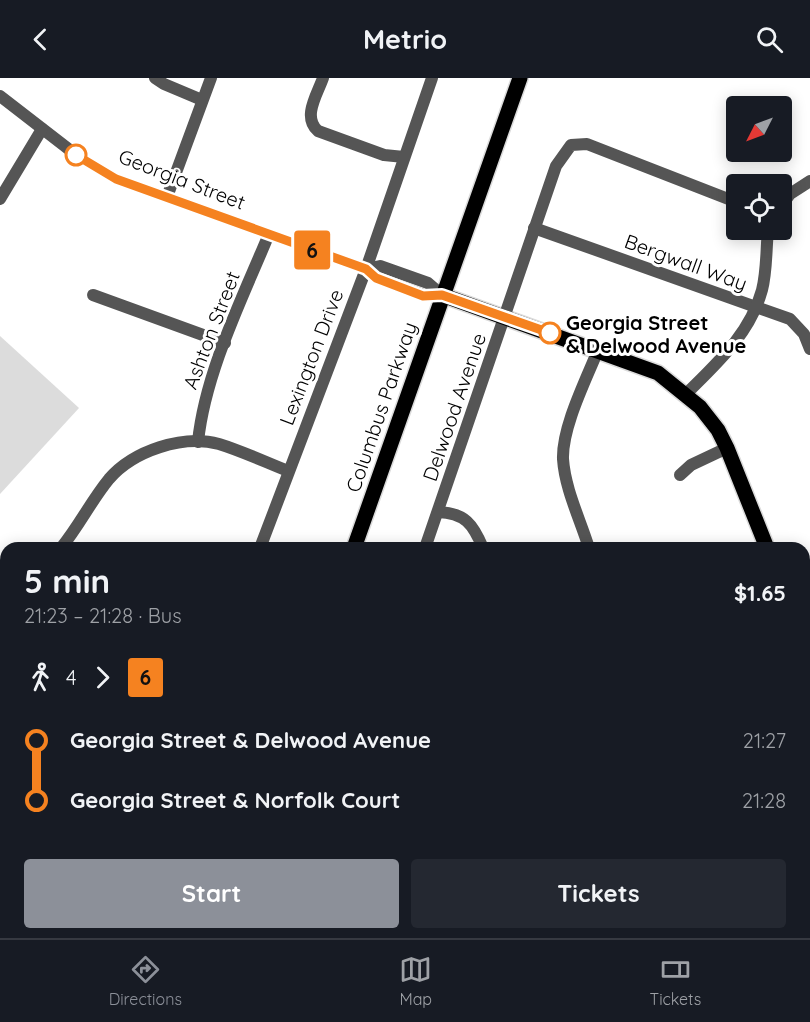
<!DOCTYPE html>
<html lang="en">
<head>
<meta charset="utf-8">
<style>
  body { margin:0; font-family:Quicksand,sans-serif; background:#242831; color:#f1f3f6; height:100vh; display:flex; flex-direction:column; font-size:22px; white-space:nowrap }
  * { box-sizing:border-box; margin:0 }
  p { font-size:20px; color:#9ea1a6 }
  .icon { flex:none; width:33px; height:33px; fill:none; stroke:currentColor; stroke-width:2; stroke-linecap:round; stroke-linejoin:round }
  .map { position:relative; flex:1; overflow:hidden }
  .details { position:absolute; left:0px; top:464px; width:810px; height:398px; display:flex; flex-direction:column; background:#171b24; border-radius:18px 18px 0 0; box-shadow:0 3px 15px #0003 }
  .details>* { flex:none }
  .badge { padding:0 12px; border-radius:4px; font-size:21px; line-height:39px }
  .needle { width:39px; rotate:228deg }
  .buttons { position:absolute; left:726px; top:18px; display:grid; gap:12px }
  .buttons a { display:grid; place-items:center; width:66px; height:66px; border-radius:6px; background:#171b24; box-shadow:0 3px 15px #0003; font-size:30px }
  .map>.badge { position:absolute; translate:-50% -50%; box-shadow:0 0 0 3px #fff }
  .legs { display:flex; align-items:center; gap:9px; height:66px; padding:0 24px; font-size:20px }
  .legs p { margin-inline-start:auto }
  .overview { display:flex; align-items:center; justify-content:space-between; height:102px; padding:0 24px }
  h1 { font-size:33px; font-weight:700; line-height:45px }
  .button { display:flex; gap:12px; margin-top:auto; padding:12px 24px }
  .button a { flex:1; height:69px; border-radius:6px; background:#8c9099; color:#fff; font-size:24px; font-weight:700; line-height:69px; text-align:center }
  .button a+a { background:#242831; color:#f1f3f6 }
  ul { padding:0 24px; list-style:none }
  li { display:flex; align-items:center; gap:21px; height:60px; font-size:22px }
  li i { display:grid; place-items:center; width:9px; height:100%; margin:0 8px; background:currentColor }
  li i::after { content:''; width:15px; height:15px; margin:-8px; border:4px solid; border-radius:50%; background:#171b24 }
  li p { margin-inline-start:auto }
  li:first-child i { background:linear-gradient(#0000 50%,currentColor 0) }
  li:last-child i { background:linear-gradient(currentColor 50%,#0000 0) }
  header { display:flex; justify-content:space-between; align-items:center; height:78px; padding:0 24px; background:#171b24; font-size:27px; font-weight:700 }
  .dock { display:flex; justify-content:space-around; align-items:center; height:84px; border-top:2px solid #363941; background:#171b24; font-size:16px; color:#9ea1a6 }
  .dock a { display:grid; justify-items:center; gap:3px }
  .dock .current { color:#8c9099 }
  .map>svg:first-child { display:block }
</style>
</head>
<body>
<header><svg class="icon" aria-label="back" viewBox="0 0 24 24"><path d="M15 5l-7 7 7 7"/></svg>Metrio<svg class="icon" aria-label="search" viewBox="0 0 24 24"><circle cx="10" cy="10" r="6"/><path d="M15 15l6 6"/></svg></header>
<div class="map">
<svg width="810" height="860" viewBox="0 0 810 860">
  <rect width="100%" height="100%" fill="#fff"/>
  <polygon fill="#dcdcdc" points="0,258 79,330 0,416"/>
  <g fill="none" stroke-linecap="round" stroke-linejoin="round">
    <g stroke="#dbdbdb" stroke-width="18">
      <g id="major">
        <polyline points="442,217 658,295 700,329 718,352 727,370 767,470"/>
        <polyline points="354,470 520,0"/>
        <polyline points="804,541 810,550"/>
        <polyline points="190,860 192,855"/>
        <polyline points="210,860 213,855"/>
      </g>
    </g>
    <g stroke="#555" stroke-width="12">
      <polyline points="155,0 164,6 202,22"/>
      <path d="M323 0C317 17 302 39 318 53L384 77 404 79"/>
      <polyline points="0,18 75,76 116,101 366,191 376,200 423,217 442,217"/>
      <polyline points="167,119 211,0"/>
      <polyline points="0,121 42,51"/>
      <polyline points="782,127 790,116 810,103"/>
      <polyline points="534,150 790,241 804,256 810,271"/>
      <polyline points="366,191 380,188 428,205 442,217"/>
      <polyline points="93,217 225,265"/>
      <path d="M686 316C717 285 750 256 762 212 767 193 766 171 768 152"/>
      <path d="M198 364C205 295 242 221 269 156"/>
      <polyline points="680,397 691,387 727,370"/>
      <path d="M438 434C465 435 473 446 483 470"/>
      <path d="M61 470C79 448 91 423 109 401 133 373 183 356 219 366 242 373 265 384 288 393"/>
      <polyline points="260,470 366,191 432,0"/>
      <polyline points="425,470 556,88 571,67 587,66 736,124"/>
      <path d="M589 470C580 441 565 411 563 381 562 349 586 302 598 272"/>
      <polyline points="0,530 6,524"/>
      <polyline points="804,738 810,745"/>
      <polyline points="804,852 810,858"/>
      <polyline points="666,855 670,860"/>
      <polyline points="569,859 596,859 605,855"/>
      <polyline points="21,860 23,855"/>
      <polyline points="93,860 96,855"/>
      <polyline points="288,860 289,855"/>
      <polyline points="375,860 376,855"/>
      <polyline points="468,860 470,855"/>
    </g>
    <use href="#major" stroke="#000" stroke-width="15"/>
  </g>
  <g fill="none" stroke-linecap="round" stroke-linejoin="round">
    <g stroke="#fff" stroke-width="14">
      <polyline id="line-1" points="76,77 116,101 366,191 376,200 423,218 442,217 550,255"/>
    </g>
    <use href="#line-1" stroke="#f58220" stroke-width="9"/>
  </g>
  <g fill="#fff" stroke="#f58220" stroke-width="3">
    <circle cx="76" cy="77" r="10"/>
    <circle cx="550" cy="255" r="10"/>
  </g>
  <g text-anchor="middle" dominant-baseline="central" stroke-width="6" stroke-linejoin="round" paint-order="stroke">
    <g font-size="20" fill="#000" stroke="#fff">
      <text transform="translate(182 101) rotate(21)">Georgia Street</text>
      <text transform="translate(686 184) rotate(20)">Bergwall Way</text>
      <text transform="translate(211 252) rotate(-69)">Ashton Street</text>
      <text transform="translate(311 279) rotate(-69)">Lexington Drive</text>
      <text transform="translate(381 329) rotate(-71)">Columbus Parkway</text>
      <text transform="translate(454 329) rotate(-71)">Delwood Avenue</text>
    </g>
    <g font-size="20" font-weight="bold" fill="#000" stroke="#fff" text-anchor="start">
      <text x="566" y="244">Georgia Street<tspan x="566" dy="23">&amp; Delwood Avenue</tspan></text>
    </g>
  </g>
</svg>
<div class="buttons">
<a><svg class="needle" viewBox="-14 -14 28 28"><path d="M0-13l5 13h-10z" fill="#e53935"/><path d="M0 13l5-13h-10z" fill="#9ea1a6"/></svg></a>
<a><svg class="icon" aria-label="locate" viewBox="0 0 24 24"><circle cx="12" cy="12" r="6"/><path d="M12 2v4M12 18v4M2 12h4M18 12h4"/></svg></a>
</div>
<b class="badge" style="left:312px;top:172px;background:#f58220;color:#111">6</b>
<section class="details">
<div class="overview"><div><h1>5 min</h1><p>21:23 – 21:28 · Bus</p></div><b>$1.65</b></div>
<div class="legs"><svg class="icon" aria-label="walk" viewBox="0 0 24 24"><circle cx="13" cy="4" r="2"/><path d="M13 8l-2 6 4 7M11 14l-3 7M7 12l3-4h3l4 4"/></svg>4<svg class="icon" aria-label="forward" viewBox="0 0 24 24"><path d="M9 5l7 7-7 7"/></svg><b class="badge" style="background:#f58220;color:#111">6</b></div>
<ul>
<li><i style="color:#f58220"></i><b>Georgia Street &amp; Delwood Avenue</b><p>21:27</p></li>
<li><i style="color:#f58220"></i><b>Georgia Street &amp; Norfolk Court</b><p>21:28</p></li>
</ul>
<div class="button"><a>Start</a><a>Tickets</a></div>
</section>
</div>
<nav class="dock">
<a class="current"><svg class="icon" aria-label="directions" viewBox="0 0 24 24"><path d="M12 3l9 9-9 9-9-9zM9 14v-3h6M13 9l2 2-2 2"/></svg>Directions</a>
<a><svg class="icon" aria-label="map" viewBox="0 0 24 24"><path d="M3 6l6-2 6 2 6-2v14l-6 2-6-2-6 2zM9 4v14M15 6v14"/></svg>Map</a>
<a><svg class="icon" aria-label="tickets" viewBox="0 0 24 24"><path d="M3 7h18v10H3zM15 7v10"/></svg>Tickets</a>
</nav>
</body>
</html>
